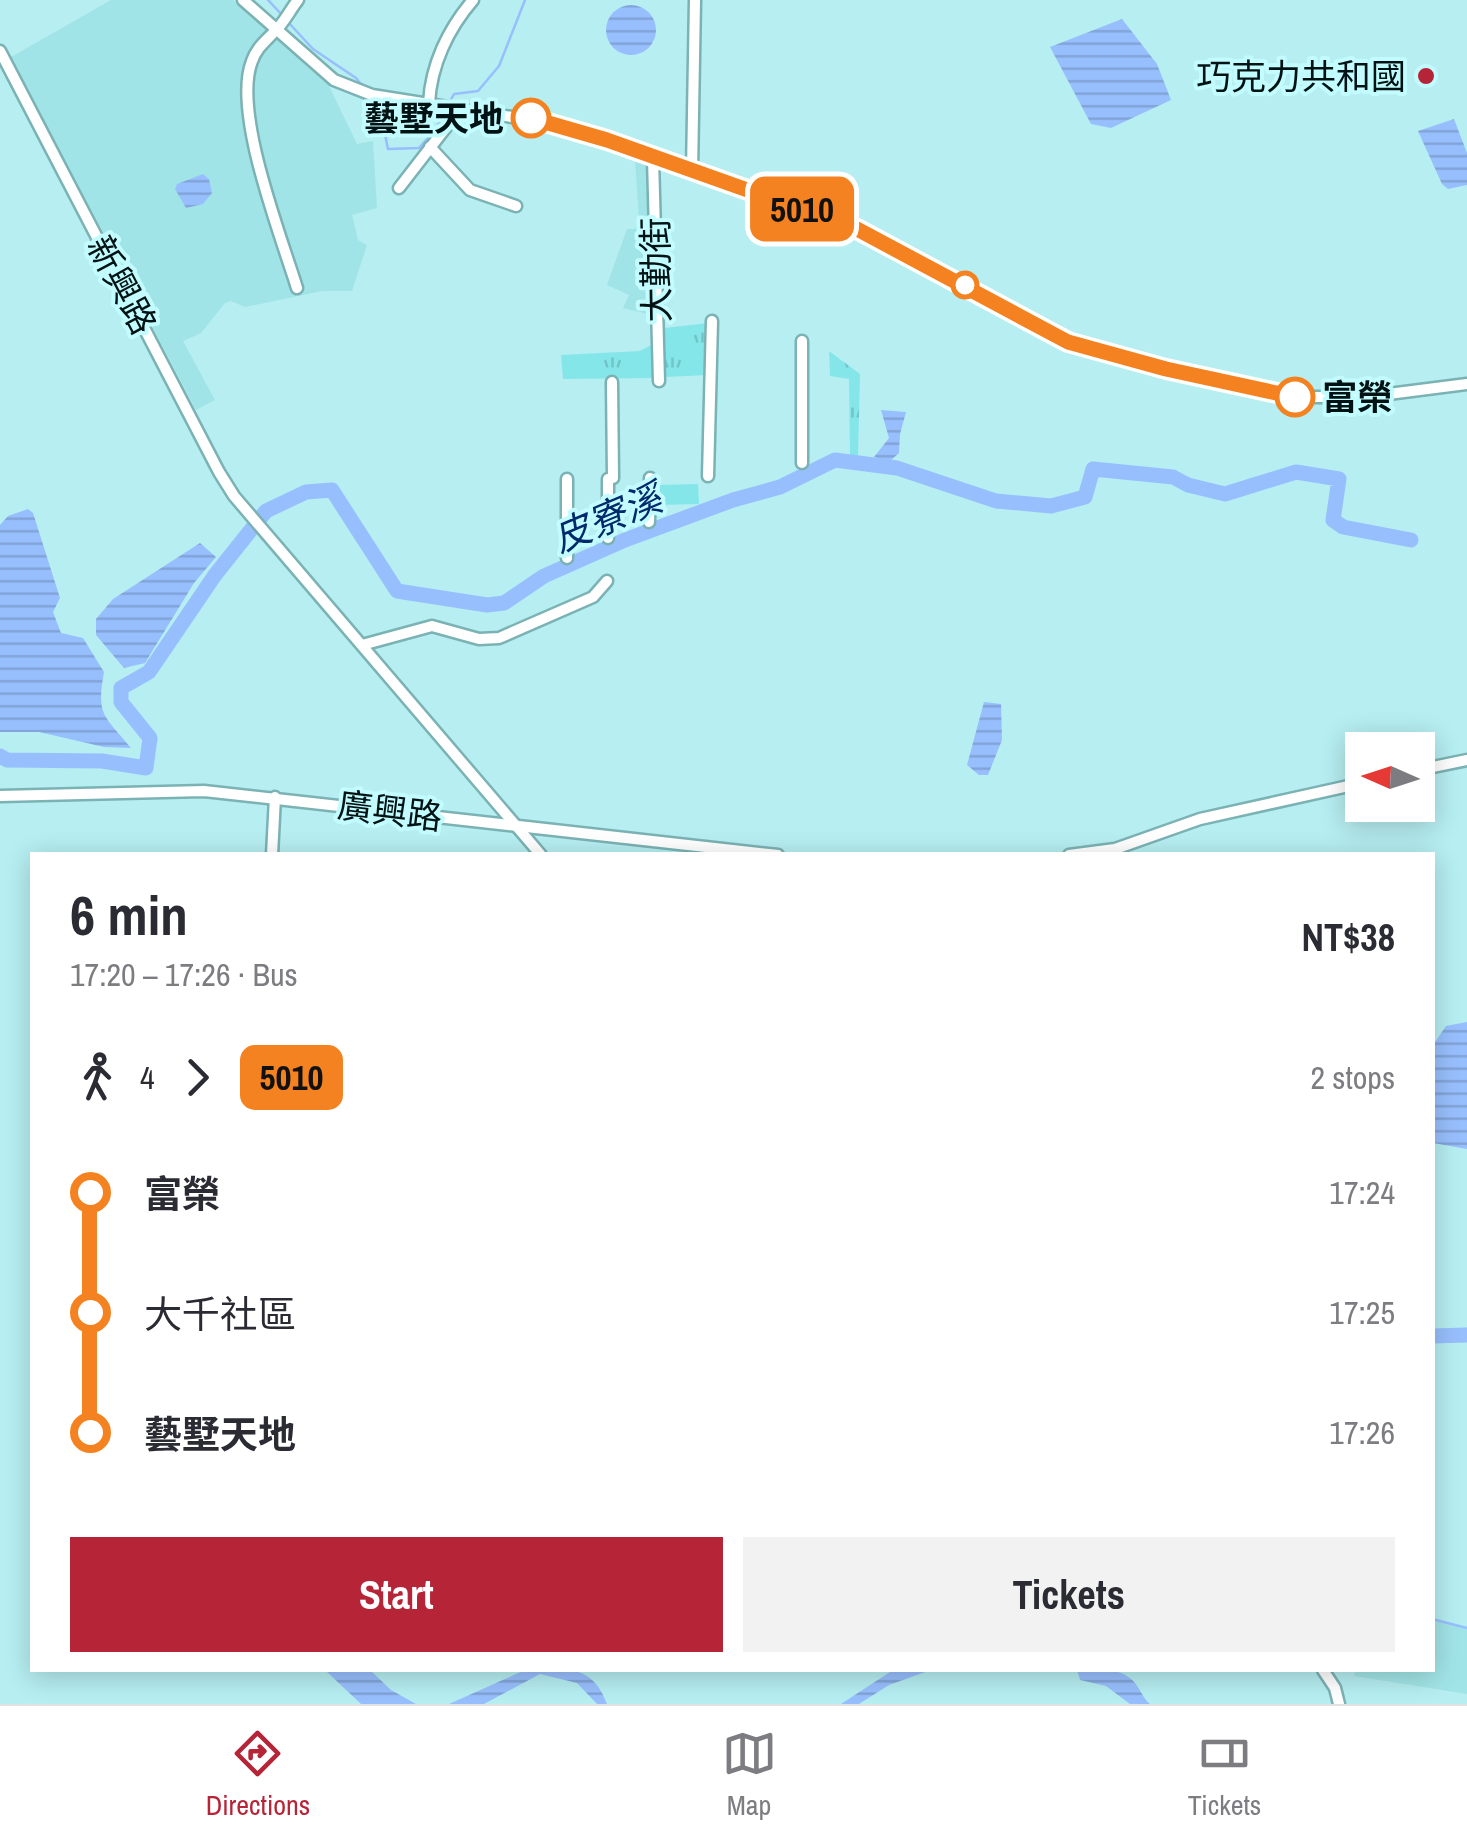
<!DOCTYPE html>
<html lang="en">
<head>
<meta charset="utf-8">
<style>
  body { margin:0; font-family:"Archivo Narrow","Noto Sans TC",sans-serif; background:#f2f2f3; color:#2b2b33; height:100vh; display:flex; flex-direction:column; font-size:38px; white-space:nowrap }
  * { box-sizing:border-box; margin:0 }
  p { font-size:32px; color:#7c7c81 }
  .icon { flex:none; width:55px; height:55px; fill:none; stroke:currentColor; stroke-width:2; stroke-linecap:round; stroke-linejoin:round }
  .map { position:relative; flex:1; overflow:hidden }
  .panel { position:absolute; left:30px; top:852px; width:1405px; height:820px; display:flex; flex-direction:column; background:#fff; border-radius:0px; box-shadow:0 5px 25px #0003 }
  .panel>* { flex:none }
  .badge { padding:0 20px; border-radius:15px; font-size:35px; line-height:65px }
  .needle { width:65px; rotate:273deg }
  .fabs { position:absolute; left:1345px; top:732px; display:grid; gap:20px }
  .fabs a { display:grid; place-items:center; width:90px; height:90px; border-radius:0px; background:#fff; box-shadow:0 5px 25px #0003; font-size:50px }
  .map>.badge { position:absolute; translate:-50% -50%; box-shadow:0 0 0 5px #fff }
  .legs { display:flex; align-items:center; gap:15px; height:110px; padding:0 40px; font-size:32px }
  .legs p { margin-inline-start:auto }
  .summary { display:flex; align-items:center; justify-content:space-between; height:170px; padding:0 40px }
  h1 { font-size:55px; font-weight:700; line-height:75px }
  .action { display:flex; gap:20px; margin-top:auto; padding:20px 40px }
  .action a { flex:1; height:115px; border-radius:0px; background:#b62438; color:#fff; font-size:40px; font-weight:700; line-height:115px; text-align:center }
  .action a+a { background:#f2f2f3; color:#2b2b33 }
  ul { padding:0 40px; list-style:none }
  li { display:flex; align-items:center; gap:35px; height:120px; font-size:38px }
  li i { display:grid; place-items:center; width:15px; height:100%; margin:0 12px; background:currentColor }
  li i::after { content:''; width:25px; height:25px; margin:-12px; border:8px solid; border-radius:50%; background:#fff }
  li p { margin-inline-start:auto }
  li:first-child i { background:linear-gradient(#0000 50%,currentColor 0) }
  li:last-child i { background:linear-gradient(currentColor 50%,#0000 0) }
  .dock { display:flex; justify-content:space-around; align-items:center; height:140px; border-top:2px solid #e1e1e2; background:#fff; font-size:28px; color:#7c7c81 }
  .dock a { display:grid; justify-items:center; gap:5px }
  .dock .selected { color:#b62438 }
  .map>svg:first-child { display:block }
</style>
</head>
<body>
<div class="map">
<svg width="1467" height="1704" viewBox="0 0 1467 1704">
  <defs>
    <pattern id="park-tufts" width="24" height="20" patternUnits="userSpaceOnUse" patternTransform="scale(2.5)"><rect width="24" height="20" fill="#85e6ea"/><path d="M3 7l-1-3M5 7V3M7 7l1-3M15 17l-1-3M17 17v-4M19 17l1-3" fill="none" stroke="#71c4c8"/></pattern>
    <pattern id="water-rules" width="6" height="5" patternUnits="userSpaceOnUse" patternTransform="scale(2.5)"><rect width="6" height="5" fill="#98bffd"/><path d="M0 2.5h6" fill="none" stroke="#81a3d8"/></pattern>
  </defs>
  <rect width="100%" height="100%" fill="#b6eef1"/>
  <g fill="#a1e4e7">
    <polygon points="111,0 233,0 328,84 357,144 373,141 377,208 352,215 358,240 367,245 352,291 322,291 245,307 231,301 225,303 201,333 183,341 215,400 196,410 11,57"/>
    <polygon points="635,161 650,167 652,315 623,308 629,295 607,285 627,229 635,229 639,219"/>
    <polygon points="1433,1621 1467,1627 1467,1694 1354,1676 1356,1670 1432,1670"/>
  </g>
  <g fill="url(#park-tufts)">
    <polygon points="708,323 708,375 665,377 665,328"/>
    <polygon points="653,344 654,378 563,379 561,355 640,351"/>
    <polygon points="829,351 860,374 858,456 850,455 849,379 830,376"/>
  </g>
  <polygon fill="#85e6ea" points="698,484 699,504 660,505 660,485"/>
  <g fill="url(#water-rules)">
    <circle cx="631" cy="30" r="25"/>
    <polygon points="1122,19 1157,64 1171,100 1111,128 1091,124 1050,47"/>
    <polygon points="1454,119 1467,153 1467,185 1448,189 1442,184 1418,131"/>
    <polygon points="203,174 209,179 212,193 203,204 186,208 175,189 177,184"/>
    <polygon points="881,410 906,412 900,434 899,453 890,461 874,457 889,438"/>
    <path d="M28 509 33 513 60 598 53 612 61 633 83 638 104 672C96 716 104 715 131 748L104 747 39 732H0V525L8 516Z"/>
    <polygon points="200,543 216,557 194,583 145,663 124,668 96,635 96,619 113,599"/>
    <polygon points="984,702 1001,704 1002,740 988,775 979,775 967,765"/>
    <polygon points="1467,1022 1467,1149 1433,1143 1433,1045 1446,1026"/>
    <polygon points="325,1670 370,1670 391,1690 416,1704 361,1704"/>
    <path d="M525 1670C563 1670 591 1661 607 1704H597L577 1683 540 1674 484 1704H449Z"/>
    <polygon points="893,1670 931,1670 889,1685 859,1704 841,1704"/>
    <path d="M1077 1670C1096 1670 1121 1666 1135 1683 1141 1690 1142 1697 1150 1704H1130L1106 1686 1080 1680Z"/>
  </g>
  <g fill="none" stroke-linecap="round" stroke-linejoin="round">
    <g stroke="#98bffd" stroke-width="2.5">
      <polyline points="268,0 283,16"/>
      <polyline points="288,22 313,49 356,78 364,88"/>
      <polyline points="371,99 380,110 388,149 419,148 435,130 446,110"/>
      <polyline points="449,103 454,94 478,91 499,66 525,0"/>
      <polyline points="1432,1619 1467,1628"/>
    </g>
    <g stroke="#98bffd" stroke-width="15">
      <polyline points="0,756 7,760 102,761 146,768 150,738 121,702 121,688 149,672 215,575 266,511 306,492 332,490 397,591 487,605 504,603 544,576 625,540 733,500 780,487 835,460 897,468 996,501 1051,506 1085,497 1093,469 1173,477 1188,485 1225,494 1296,472 1339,479 1333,520 1343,527 1411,540"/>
      <polyline points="1432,1336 1467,1335"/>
    </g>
    <g stroke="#7bb2b4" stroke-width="15">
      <g id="minor">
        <polyline points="243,0 334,80 372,95 556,124 739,185 857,229 1048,333 1095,351 1296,397 1365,397 1467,384"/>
        <polyline points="0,51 219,472 234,496 541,855"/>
        <path d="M429 103C431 65 448 29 473 0"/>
        <polyline points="430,147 470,190 516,206"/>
        <polyline points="653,158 659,381"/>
        <polyline points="692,171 695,0"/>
        <polyline points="399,188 461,108"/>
        <path d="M297 288C281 236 232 111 252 61 257 47 265 42 275 31 284 23 290 10 298 0"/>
        <polyline points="612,382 613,478"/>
        <polyline points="802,463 802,341"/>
        <polyline points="708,476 712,321"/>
        <polyline points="567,479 567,558"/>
        <polyline points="608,479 608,538"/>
        <polyline points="649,522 650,478"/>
        <polyline points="362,645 432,626 479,639 499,638 593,597 607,581"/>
        <polyline points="1418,770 1467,760"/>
        <polyline points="0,796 204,791 778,855"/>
        <polyline points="272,855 275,797"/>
        <polyline points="1069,855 1115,849 1200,819 1362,783"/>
        <polyline points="1323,1670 1335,1688 1339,1704"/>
      </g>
    </g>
    <use href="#minor" stroke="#fff" stroke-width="10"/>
  </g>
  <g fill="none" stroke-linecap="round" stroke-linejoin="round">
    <g stroke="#fff" stroke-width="22">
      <polyline id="line-1" points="531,118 607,140 857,229 1068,342 1166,369 1295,397"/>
    </g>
    <use href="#line-1" stroke="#f58220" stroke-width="15"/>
  </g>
  <circle fill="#b62438" stroke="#c3fcfe" stroke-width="4" cx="1426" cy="76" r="10"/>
  <g fill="#fff" stroke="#f58220" stroke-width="5">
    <circle cx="531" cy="118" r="18"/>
    <circle cx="965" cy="285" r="12"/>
    <circle cx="1295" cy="397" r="18"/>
  </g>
  <g text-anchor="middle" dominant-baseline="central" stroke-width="8" stroke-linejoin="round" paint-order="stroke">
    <g font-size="35" fill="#001314" stroke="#c3fcfe" text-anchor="end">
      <text x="1406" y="76">巧克力共和國</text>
    </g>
    <g font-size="35" font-weight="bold" fill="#001314" stroke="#c3fcfe" text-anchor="end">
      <text x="504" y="118">藝墅天地</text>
      <text x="1322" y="397" text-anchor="start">富榮</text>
    </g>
    <g font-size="35" fill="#001314" stroke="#c3fcfe">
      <text transform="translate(656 270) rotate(-91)">大勤街</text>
      <text transform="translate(122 285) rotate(62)">新興路</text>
      <text transform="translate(390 811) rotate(7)">廣興路</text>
    </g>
    <g font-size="38" font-style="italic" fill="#002a6b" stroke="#c3fcfe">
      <text transform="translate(607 518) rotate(-23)">皮寮溪</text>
    </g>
  </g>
</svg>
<div class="fabs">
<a><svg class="needle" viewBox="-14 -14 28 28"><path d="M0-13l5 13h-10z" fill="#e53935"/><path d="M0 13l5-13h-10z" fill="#7c7c81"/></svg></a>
</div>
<b class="badge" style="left:802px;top:209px;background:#f58220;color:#111">5010</b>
<section class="panel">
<div class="summary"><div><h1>6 min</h1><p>17:20 – 17:26 · Bus</p></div><b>NT$38</b></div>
<div class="legs"><svg class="icon" aria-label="walk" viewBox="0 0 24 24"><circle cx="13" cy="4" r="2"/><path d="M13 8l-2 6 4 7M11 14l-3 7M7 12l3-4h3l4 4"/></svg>4<svg class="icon" aria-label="forward" viewBox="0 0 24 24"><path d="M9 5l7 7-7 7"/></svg><b class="badge" style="background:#f58220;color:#111">5010</b><p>2 stops</p></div>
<ul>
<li><i style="color:#f58220"></i><b>富榮</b><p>17:24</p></li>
<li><i style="color:#f58220"></i><span>大千社區</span><p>17:25</p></li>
<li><i style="color:#f58220"></i><b>藝墅天地</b><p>17:26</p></li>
</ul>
<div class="action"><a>Start</a><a>Tickets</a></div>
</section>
</div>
<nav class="dock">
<a class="selected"><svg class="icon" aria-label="directions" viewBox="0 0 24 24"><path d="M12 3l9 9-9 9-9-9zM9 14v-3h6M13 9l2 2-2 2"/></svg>Directions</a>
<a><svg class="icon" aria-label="map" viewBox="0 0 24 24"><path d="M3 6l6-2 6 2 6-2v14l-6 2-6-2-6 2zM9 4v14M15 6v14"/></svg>Map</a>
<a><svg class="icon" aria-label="tickets" viewBox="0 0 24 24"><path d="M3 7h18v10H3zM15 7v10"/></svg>Tickets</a>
</nav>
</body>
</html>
